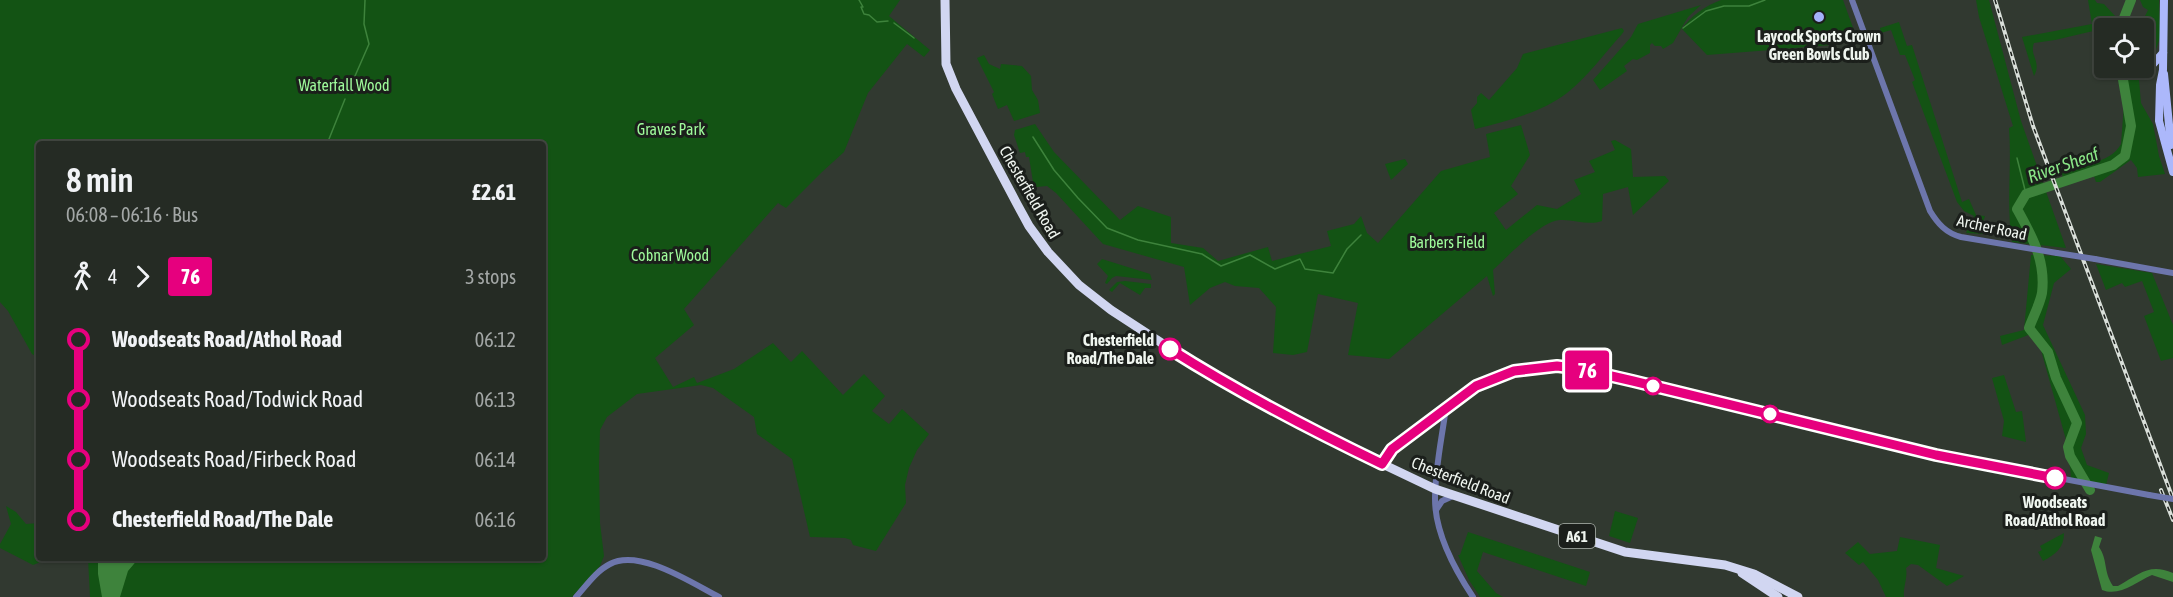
<!DOCTYPE html>
<html lang="en">
<head>
<meta charset="utf-8">
<style>
  body { margin:0; font-family:"Asap Condensed",sans-serif; background:#2d332c; color:#f1f3f6; height:100vh; display:flex; flex-direction:column; font-size:22px; white-space:nowrap }
  * { box-sizing:border-box; margin:0 }
  p { font-size:20px; color:#a3a7a6 }
  .icon { flex:none; width:33px; height:33px; fill:none; stroke:currentColor; stroke-width:2; stroke-linecap:round; stroke-linejoin:round }
  .map { position:relative; flex:1; overflow:hidden }
  .sheet { position:absolute; left:36px; top:141px; width:510px; height:420px; display:flex; flex-direction:column; background:#252b24; border-radius:6px; box-shadow:0 2px 4px #0004,0 0 0 2px #424741 }
  .sheet>* { flex:none }
  .badge { padding:0 12px; border-radius:4px; font-size:21px; line-height:39px }
  .buttons { position:absolute; left:2094px; top:18px; display:grid; gap:12px }
  .buttons a { display:grid; place-items:center; width:60px; height:60px; border-radius:6px; background:#252b24; box-shadow:0 2px 4px #0004,0 0 0 2px #424741; font-size:30px }
  .map>.badge { position:absolute; translate:-50% -50%; box-shadow:0 0 0 3px #fff }
  .legs { display:flex; align-items:center; gap:9px; height:66px; padding:0 30px; font-size:20px }
  .legs p { margin-inline-start:auto }
  .head { display:flex; align-items:center; justify-content:space-between; height:102px; padding:0 30px }
  h1 { font-size:33px; font-weight:600; line-height:45px }
  ul { padding:0 30px; list-style:none }
  li { display:flex; align-items:center; gap:21px; height:60px; font-size:22px }
  li i { display:grid; place-items:center; width:9px; height:100%; margin:0 8px; background:currentColor }
  li i::after { content:''; width:15px; height:15px; margin:-8px; border:4px solid; border-radius:50%; background:#252b24 }
  li p { margin-inline-start:auto }
  li:first-child i { background:linear-gradient(#0000 50%,currentColor 0) }
  li:last-child i { background:linear-gradient(currentColor 50%,#0000 0) }
  .map>svg:first-child { display:block }
</style>
</head>
<body>
<div class="map">
<svg width="2173" height="597" viewBox="0 0 2173 597">
  <rect width="100%" height="100%" fill="#313930"/>
  <g fill="#135314">
    <polygon points="0,0 900,0 889,16 930,50 924,57 907,44 868,93 844,152 822,172 786,208 778,203 684,309 694,325 655,358 673,387 694,377 697,383 734,369 773,343 791,362 802,351 843,395 864,374 885,396 872,411 889,424 902,409 929,434 917,450 909,468 905,485 906,503 876,551 853,545 851,540 845,538 810,537 792,459 757,434 754,417 713,388 701,385 637,394 607,417 600,430 599,464 600,523 604,556 600,566 572,597 90,597 88,558 543,558 543,144 39,144 39,358 32,354 8,311 0,302"/>
    <path d="M1721 0H1843L1856 36 1832 45 1707 55 1682 29C1690 16 1707 5 1721 0Z"/>
    <path d="M1976 0H1989L2021 121 2066 248 2012 242C2006 204 2012 167 2009 128L2013 126 1979 17Z"/>
    <path d="M2088 0H2095L2097 3 2104 4 2126 28H2106L2055 40 2034 43C2029 56 2042 61 2034 76L2022 37 2092 24Z"/>
    <polygon points="2140,0 2159,0 2160,37 2155,53 2152,53 2141,24 2148,10 2143,7"/>
    <polygon points="1701,5 1688,17 1673,43 1663,49 1661,46 1655,46 1652,43 1650,45 1650,53 1637,60 1633,59 1624,66 1627,71 1600,90 1593,80 1631,37 1638,24"/>
    <polygon points="1899,22 1907,46 1912,45 1962,202 1969,199 1976,215 1985,216 1983,222 1992,227 1990,232 1985,234 1966,233 1974,216 1964,211 1957,202 1912,82 1915,80 1905,55 1900,55 1891,30 1881,33 1880,28"/>
    <path d="M1622 28 1624 31 1622 34C1604 54 1588 76 1567 93 1541 113 1506 121 1475 129L1471 110 1477 103V97L1481 93 1489 100 1517 68 1523 54Z"/>
    <polygon points="984,55 989,64 1000,69 1001,64 1022,66 1031,76 1032,90 1038,100 1040,113 1014,121 1007,105 998,109 992,94 994,92 977,58"/>
    <path d="M2116 68H2138L2141 103 2153 124 2159 156 2165 174 2138 177 2137 168 2131 160 2100 182H2096L2091 168 2074 177 2071 184 2066 186 2060 169C2081 164 2109 165 2121 144L2124 104Z"/>
    <path d="M1035 124 1054 152 1120 220 1138 206 1171 217V243L1203 248 1218 261 1268 247 1272 261 1331 246 1327 231 1354 224 1361 216 1367 233 1378 243 1441 171 1490 157 1486 134 1521 125 1530 155 1511 186 1518 194 1494 213 1506 230 1537 205 1557 209 1581 194 1574 180 1595 172 1589 161 1615 150 1611 141 1615 140 1631 149 1633 177 1665 176 1669 181 1633 215 1628 187 1603 194 1602 221C1588 226 1574 219 1560 220 1542 220 1507 257 1493 270L1495 294 1493 296 1487 276 1389 359 1348 355 1358 303 1318 294 1307 352 1293 355 1273 353 1276 307 1259 288 1235 286 1225 282 1210 288 1190 305 1184 267 1103 244 1056 193 1047 186 1027 188 1026 184 1033 182 1029 157H1026L1025 152 1020 153 1014 135 1015 130Z"/>
    <polygon points="1405,159 1408,164 1391,180 1385,164"/>
    <polygon points="2031,255 2060,256 2071,269 2054,283 2043,325 2085,415 2086,434 2081,448 2087,465 2109,473 2106,485 2071,478 2068,447 2039,343 2031,334 2002,345 2000,336 2024,330"/>
    <polygon points="1102,259 1150,274 1152,280 1116,276 1112,278 1107,284 1105,283 1108,276 1097,264"/>
    <polygon points="2096,264 2152,273 2173,325 2173,358 2161,361 2144,316 2154,312 2142,281 2125,287 2122,283 2106,290"/>
    <polygon points="1125,281 1151,284 1151,288 1145,288 1140,295 1120,283 1112,292 1109,290 1117,282"/>
    <polygon points="2004,375 2016,412 2022,411 2026,442 2002,436 2004,421 1992,378"/>
    <polygon points="6,506 16,512 26,524 39,523 39,558 51,558 33,565 0,548 0,544 11,524"/>
    <polygon points="1615,511 1638,518 1630,543 1609,536"/>
    <polygon points="1468,532 1590,572 1586,586 1483,552 1477,571 1496,593 1503,597 1480,597 1469,580 1458,555 1460,555"/>
    <path d="M2064 533C2064 548 2056 554 2043 561L2038 552 2042 550 2040 546Z"/>
    <path d="M1900 537 1940 545 1936 568 1964 576 1947 586 1918 565 1911 564 1906 568C1908 578 1903 586 1904 597H1886L1878 580 1863 562 1859 565 1845 553 1858 542 1870 554 1897 551Z"/>
  </g>
  <g fill="#3e833c">
    <path d="M2095 536 2102 538 2099 547C2108 560 2103 571 2113 586H2118C2140 574 2149 563 2173 573V582L2152 575C2136 582 2120 597 2102 590L2091 550Z"/>
    <polygon points="98,558 139,558 128,571 120,597 102,597 98,574"/>
  </g>
  <g fill="none" stroke-linecap="round" stroke-linejoin="round">
    <g stroke="#3e833c" stroke-width="1.5">
      <polyline points="859,0 863,7 861,7 864,14 869,15 877,22 888,21"/>
      <polyline points="894,23 914,38"/>
      <polyline points="1683,28 1706,11 1724,6 1749,6 1765,0"/>
      <polyline points="348,92 369,44 364,24 365,0"/>
      <polyline points="1033,137 1054,170 1078,198 1107,228 1138,240 1202,254 1221,266 1250,255 1275,269 1300,259 1305,269 1333,273 1347,249 1361,235"/>
      <polyline points="327,144 345,99"/>
      <polyline points="2017,158 2026,194"/>
    </g>
    <g stroke="#3e833c" stroke-width="10">
      <polyline points="2120,28 2131,0"/>
      <path d="M2090 490 2070 456 2068 447 2077 423 2056 378 2048 352 2029 328C2033 317 2040 304 2042 293 2046 261 2032 236 2017 209L2026 194 2113 165 2125 156 2131 126 2121 68"/>
    </g>
    <g stroke="#6d76ac" stroke-width="6">
      <path d="M1852 0 1930 211C1938 224 1946 233 1961 237L2057 253"/>
      <polyline points="2095,259 2173,273"/>
      <path d="M1446 407C1442 438 1435 468 1435 499 1435 533 1455 570 1473 597"/>
      <polyline points="1382,464 1392,449 1476,386 1514,371 1557,366 1581,369 1642,383 1936,455 2149,495"/>
      <polyline points="1437,469 1442,474 1448,474"/>
      <polyline points="1436,510 1442,501 1453,496"/>
      <path d="M576 597C586 586 596 571 610 564 639 548 692 583 719 597"/>
    </g>
    <g stroke="#acb8fb" stroke-width="8">
      <polyline points="2164,0 2163,70 2160,85 2159,121 2173,172"/>
      <polyline points="2144,59 2153,64 2163,53"/>
      <polyline points="2164,74 2171,145"/>
    </g>
    <g stroke="#d1d6f1" stroke-width="9">
      <polyline points="945,0 946,64 956,89 1017,204 1029,226 1048,252 1079,285 1111,310 1220,381 1309,429 1435,489 1625,552 1725,565 1754,574 1798,597"/>
      <polyline points="1742,573 1778,597"/>
    </g>
    <g stroke="#d9dfd9" stroke-width="4">
      <g id="rail">
        <polyline points="1995,0 2033,126 2173,499"/>
        <polyline points="2161,490 2173,520"/>
      </g>
    </g>
    <use href="#rail" stroke="#1b1f1b" stroke-width="1.5" stroke-dasharray="4.5" stroke-linecap="butt"/>
    <g stroke="#6d76ac" stroke-width="6">
      <polyline points="2057,253 2095,259"/>
      <polyline points="2149,495 2173,499"/>
    </g>
  </g>
  <g fill="none" stroke-linecap="round" stroke-linejoin="round">
    <g stroke="#fff" stroke-width="14">
      <path id="line-1" d="M1170 349C1238 392 1309 429 1382 464L1392 449 1476 386 1514 371 1557 366 1581 369 1633 381 1936 455 2055 478"/>
    </g>
    <use href="#line-1" stroke="#e6007e" stroke-width="9"/>
  </g>
  <circle fill="#a4b1fc" stroke="#1b1f1b" stroke-width="2" cx="1819" cy="17" r="6"/>
  <g fill="#fff" stroke="#e6007e" stroke-width="3">
    <circle cx="1170" cy="349" r="10"/>
    <circle cx="1653" cy="386" r="8"/>
    <circle cx="1770" cy="414" r="8"/>
    <circle cx="2055" cy="478" r="10"/>
  </g>
  <g text-anchor="middle" dominant-baseline="central" stroke-width="6" stroke-linejoin="round" paint-order="stroke">
    <rect fill="#1b1f1b" stroke="#afb5af" stroke-width="1.5" x="1559" y="524" width="36" height="24" rx="4.5"/>
    <g font-size="15" font-weight="bold" fill="#eff5ef">
      <text x="1577" y="536">A61</text>
    </g>
    <g font-size="16" font-weight="bold" fill="#eff5ef" stroke="#1b1f1b">
      <text x="1819" y="36">Laycock Sports Crown<tspan x="1819" dy="18">Green Bowls Club</tspan></text>
    </g>
    <g font-size="16" fill="#9ffb9b" stroke="#1b1f1b">
      <text x="344" y="85">Waterfall Wood</text>
      <text x="671" y="129">Graves Park</text>
      <text x="1447" y="242">Barbers Field</text>
      <text x="670" y="255">Cobnar Wood</text>
    </g>
    <g font-size="16" fill="#eff5ef" stroke="#1b1f1b">
      <text transform="translate(1030 192) rotate(60)">Chesterfield Road</text>
      <text transform="translate(1992 227) rotate(12)">Archer Road</text>
      <text transform="translate(1461 480) rotate(21)">Chesterfield Road</text>
    </g>
    <g font-size="16" font-weight="bold" fill="#eff5ef" stroke="#1b1f1b" text-anchor="end">
      <text x="1154" y="340">Chesterfield<tspan x="1154" dy="18">Road/The Dale</tspan></text>
      <text x="2055" y="502" text-anchor="middle">Woodseats<tspan x="2055" dy="18">Road/Athol Road</tspan></text>
    </g>
    <g font-size="18" font-style="italic" fill="#8ae687" stroke="#1b1f1b">
      <text transform="translate(2063 165) rotate(-19)">River Sheaf</text>
    </g>
  </g>
</svg>
<div class="buttons">
<a><svg class="icon" aria-label="locate" viewBox="0 0 24 24"><circle cx="12" cy="12" r="6"/><path d="M12 2v4M12 18v4M2 12h4M18 12h4"/></svg></a>
</div>
<b class="badge" style="left:1587px;top:370px;background:#e6007e;color:#fff">76</b>
<section class="sheet">
<div class="head"><div><h1>8 min</h1><p>06:08 – 06:16 · Bus</p></div><b>£2.61</b></div>
<div class="legs"><svg class="icon" aria-label="walk" viewBox="0 0 24 24"><circle cx="13" cy="4" r="2"/><path d="M13 8l-2 6 4 7M11 14l-3 7M7 12l3-4h3l4 4"/></svg>4<svg class="icon" aria-label="forward" viewBox="0 0 24 24"><path d="M9 5l7 7-7 7"/></svg><b class="badge" style="background:#e6007e;color:#fff">76</b><p>3 stops</p></div>
<ul>
<li><i style="color:#e6007e"></i><b>Woodseats Road/Athol Road</b><p>06:12</p></li>
<li><i style="color:#e6007e"></i><span>Woodseats Road/Todwick Road</span><p>06:13</p></li>
<li><i style="color:#e6007e"></i><span>Woodseats Road/Firbeck Road</span><p>06:14</p></li>
<li><i style="color:#e6007e"></i><b>Chesterfield Road/The Dale</b><p>06:16</p></li>
</ul>
</section>
</div>
</body>
</html>
